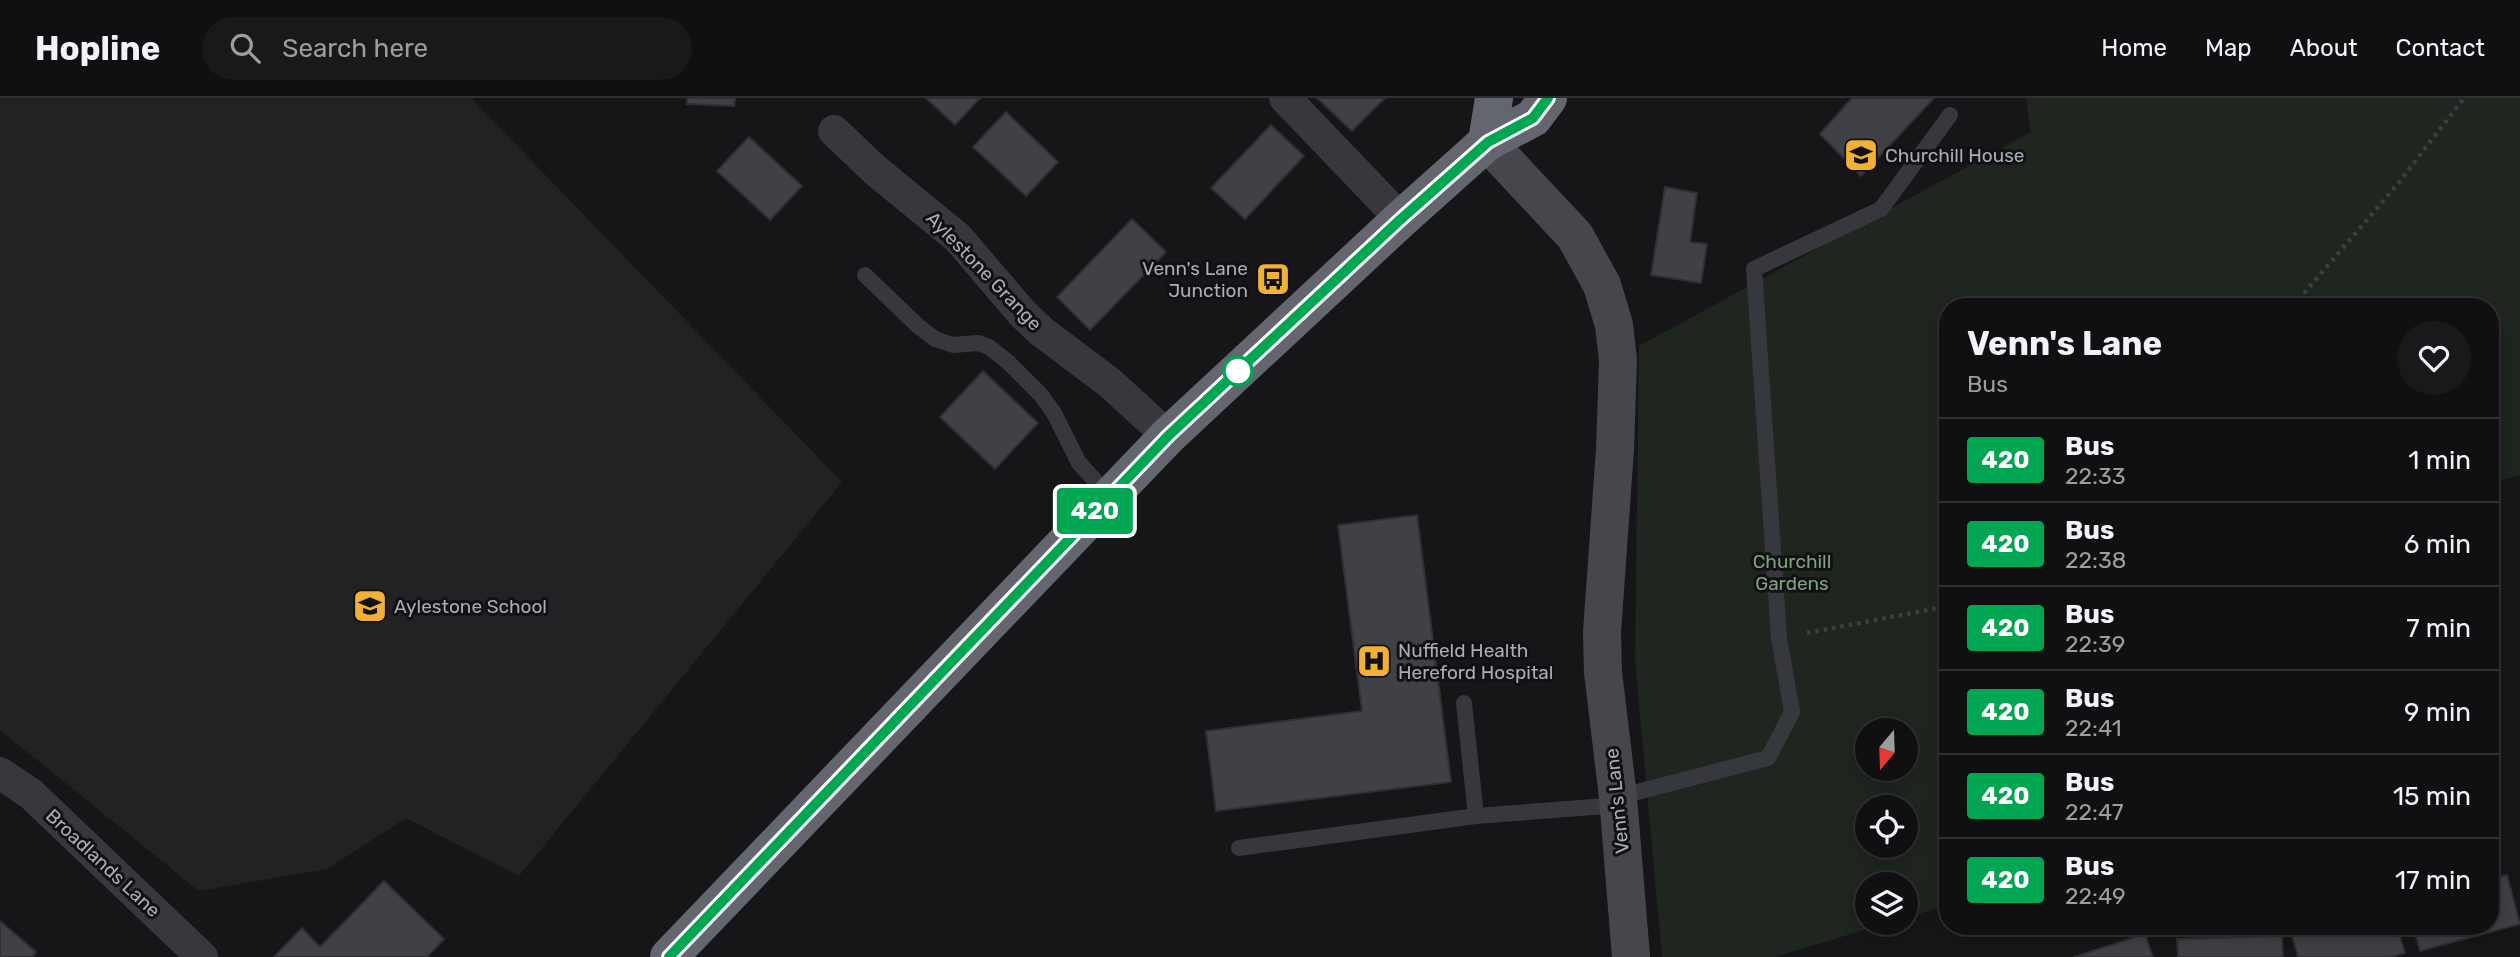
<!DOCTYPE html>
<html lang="en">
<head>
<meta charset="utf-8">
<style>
  body { margin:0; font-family:Rubik,sans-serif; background:#19191b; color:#f1f3f6; height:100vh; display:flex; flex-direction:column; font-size:26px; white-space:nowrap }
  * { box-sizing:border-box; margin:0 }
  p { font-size:23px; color:#9c9d9f }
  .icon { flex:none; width:38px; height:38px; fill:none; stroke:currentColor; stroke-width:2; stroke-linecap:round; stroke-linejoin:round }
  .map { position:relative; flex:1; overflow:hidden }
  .panel { position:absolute; left:1939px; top:200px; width:560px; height:637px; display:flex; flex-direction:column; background:#101012; border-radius:28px; box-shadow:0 4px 18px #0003,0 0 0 2px #303032 }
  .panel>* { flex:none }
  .badge { padding:0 14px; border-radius:5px; font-size:24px; line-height:46px }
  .needle { width:46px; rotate:199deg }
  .tools { position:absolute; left:1855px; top:620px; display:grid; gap:14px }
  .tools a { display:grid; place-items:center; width:63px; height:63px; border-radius:50%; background:#101012; box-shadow:0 4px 18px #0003,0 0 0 2px #303032; font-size:35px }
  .map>.badge { position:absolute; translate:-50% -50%; box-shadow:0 0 0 4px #fff }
  .round { display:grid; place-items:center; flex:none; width:74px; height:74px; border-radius:37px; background:#19191b }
  .overview { display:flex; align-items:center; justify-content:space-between; height:119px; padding:0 28px }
  h1 { font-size:33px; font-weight:700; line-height:52px }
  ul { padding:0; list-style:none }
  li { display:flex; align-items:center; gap:21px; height:84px; padding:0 28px; border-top:2px solid #303032 }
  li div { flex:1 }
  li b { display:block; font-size:26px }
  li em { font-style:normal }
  li .badge { min-width:77px; font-weight:700; text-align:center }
  header { display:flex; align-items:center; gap:42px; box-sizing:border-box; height:98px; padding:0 35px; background:#101012; border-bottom:2px solid #303032 }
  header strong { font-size:33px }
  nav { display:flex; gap:38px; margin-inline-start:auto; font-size:24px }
  .search { width:490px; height:63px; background:#19191b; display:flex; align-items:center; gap:18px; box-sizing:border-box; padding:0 24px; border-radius:38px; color:#9c9d9f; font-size:26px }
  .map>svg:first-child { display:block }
</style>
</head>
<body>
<header>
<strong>Hopline</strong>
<div class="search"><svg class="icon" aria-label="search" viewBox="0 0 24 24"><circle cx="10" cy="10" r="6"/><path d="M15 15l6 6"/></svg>Search here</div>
<nav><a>Home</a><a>Map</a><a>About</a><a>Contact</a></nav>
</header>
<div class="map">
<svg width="2520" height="859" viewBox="0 0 2520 859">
  <rect width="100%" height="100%" fill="#161618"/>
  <polygon fill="#222225" points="0,0 471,0 842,384 519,778 406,720 327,771 199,793 0,632"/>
  <path fill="#1e261f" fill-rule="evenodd" d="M2026 0H2520V377L2490 386V208H1948V807L1906 820V786H1867V824H1891L1775 859H1662L1635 563 1639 248 2031 34ZM1867 632H1906V670H1867ZM1867 709H1906V747H1867Z"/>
  <g fill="#404145" stroke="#303034" stroke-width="2">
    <polygon points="687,0 735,0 734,8 687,6"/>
    <polygon points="926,0 980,0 955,27"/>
    <polygon points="1317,0 1385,0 1352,33"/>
    <polygon points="1852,0 1934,0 1861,78 1820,36"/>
    <polygon points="1006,14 1058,64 1026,98 973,49"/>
    <polygon points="1271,27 1304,58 1245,121 1211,90"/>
    <polygon points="749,39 802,88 770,122 717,73"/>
    <polygon points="1665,89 1697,95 1690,144 1707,146 1701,185 1651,177"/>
    <polygon points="1132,121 1166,154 1090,232 1057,199"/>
    <polygon points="983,273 1038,325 995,371 940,319"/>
    <polygon points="1417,417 1451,684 1216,713 1206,633 1362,613 1338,427"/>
    <polygon points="2507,777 2520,826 2420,853 2413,828 2490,828 2490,782"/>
    <polygon points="384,783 444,841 427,859 274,859 302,830 320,849"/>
    <polygon points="0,823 36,854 32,859 0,859"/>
    <polygon points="2315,828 2397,828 2405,855 2391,859 2298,859 2291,834"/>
    <polygon points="2145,836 2153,859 2074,859"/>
    <polygon points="2282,838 2283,859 2178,859 2177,841"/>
  </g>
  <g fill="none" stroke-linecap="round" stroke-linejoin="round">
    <g stroke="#3d3f44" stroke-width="4.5" stroke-dasharray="3.5 5" stroke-linecap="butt">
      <polyline points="2293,208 2396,88 2464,0"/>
      <polyline points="1807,535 1948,508"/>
    </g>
    <g stroke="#37383d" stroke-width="16">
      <polyline points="865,177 918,228 935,241 953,247 978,245 989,249 1008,264 1040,296 1054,315 1079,365 1109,398"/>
      <polyline points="1464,605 1476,718 1619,707"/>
      <polyline points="1618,699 1768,660 1792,614 1779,540 1754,171 1881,111 1950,17"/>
      <polyline points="1239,750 1476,718"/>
    </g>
    <g stroke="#37383d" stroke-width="32">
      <polyline points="1285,0 1401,121"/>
      <polyline points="834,33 875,72 958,140 1023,216 1041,233 1110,285 1168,338"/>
      <polyline points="0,675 31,696 202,859"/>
    </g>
    <polyline stroke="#45474d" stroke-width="38" points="1487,44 1575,138 1602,187 1614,227 1618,262 1615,351 1602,534 1603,574 1618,699 1631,859"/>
    <g stroke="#63666e" stroke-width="38">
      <polyline points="1487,44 1494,0"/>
      <polyline points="669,859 1168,338 1401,121 1487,44 1533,20 1548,0"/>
    </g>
  </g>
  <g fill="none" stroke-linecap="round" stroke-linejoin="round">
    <g stroke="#fff" stroke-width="16">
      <polyline id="line" points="669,859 1168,338 1401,121 1488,44 1533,20 1548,0"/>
    </g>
    <use href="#line" stroke="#00a651" stroke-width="10"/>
  </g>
  <defs>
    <g id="university-square" transform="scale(1.75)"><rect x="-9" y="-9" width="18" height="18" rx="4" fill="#f2b134" stroke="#111113"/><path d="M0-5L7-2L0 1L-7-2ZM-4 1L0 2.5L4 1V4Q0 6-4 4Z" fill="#111"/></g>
    <g id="bus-square" transform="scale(1.75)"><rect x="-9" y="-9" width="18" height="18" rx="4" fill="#f2b134" stroke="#111113"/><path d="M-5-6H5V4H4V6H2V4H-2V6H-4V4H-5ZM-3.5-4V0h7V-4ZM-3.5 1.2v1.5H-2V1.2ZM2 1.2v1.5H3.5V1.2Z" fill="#111"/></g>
    <g id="school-square" transform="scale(1.75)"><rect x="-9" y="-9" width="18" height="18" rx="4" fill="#f2b134" stroke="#111113"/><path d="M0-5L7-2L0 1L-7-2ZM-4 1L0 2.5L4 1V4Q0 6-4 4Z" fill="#111"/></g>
    <g id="hospital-square" transform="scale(1.75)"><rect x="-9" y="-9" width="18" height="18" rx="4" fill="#f2b134" stroke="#111113"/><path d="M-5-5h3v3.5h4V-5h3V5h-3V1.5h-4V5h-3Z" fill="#111"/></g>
  </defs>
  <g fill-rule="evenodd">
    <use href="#university-square" x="1861" y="57"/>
    <use href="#bus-square" x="1273" y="181"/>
    <use href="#school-square" x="370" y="508"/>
    <use href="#hospital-square" x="1374" y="563"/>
  </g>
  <circle fill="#fff" stroke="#00a651" stroke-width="3.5" cx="1238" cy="273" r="14"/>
  <g text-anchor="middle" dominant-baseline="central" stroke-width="6" stroke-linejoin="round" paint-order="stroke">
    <g font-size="19" fill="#a8adb8" stroke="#111113" text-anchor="start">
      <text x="1885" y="57">Churchill House</text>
      <text x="1248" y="170" text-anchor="end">Venn's Lane<tspan x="1248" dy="22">Junction</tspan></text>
      <text x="394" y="508">Aylestone School</text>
      <text x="1398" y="552">Nuffield Health<tspan x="1398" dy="22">Hereford Hospital</tspan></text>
    </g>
    <g font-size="19" fill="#a8adb8" stroke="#111113">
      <text transform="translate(984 173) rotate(46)">Aylestone Grange</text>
      <text transform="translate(1617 703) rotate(-96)">Venn's Lane</text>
      <text transform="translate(103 765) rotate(43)">Broadlands Lane</text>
    </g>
    <g font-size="19" fill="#7fa381" stroke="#111113">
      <text x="1792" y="463">Churchill<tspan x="1792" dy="22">Gardens</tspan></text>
    </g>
  </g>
</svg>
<div class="tools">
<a><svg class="needle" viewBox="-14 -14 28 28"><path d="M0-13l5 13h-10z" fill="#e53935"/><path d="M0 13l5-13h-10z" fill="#9c9d9f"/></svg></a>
<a><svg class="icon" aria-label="locate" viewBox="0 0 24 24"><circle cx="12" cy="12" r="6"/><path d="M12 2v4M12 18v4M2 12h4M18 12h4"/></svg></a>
<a><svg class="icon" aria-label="layers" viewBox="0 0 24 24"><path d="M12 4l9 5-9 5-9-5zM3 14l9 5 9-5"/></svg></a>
</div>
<b class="badge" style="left:1095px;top:413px;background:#00a651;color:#fff">420</b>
<section class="panel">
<div class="overview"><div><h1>Venn's Lane</h1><p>Bus</p></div><a class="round"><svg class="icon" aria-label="heart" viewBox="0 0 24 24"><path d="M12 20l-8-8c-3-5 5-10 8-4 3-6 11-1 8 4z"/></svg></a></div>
<ul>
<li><span class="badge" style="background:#00a651;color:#fff">420</span><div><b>Bus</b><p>22:33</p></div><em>1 min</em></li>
<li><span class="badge" style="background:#00a651;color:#fff">420</span><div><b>Bus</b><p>22:38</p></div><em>6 min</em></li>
<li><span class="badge" style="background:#00a651;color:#fff">420</span><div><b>Bus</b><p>22:39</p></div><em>7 min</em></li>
<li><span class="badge" style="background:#00a651;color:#fff">420</span><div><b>Bus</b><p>22:41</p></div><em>9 min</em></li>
<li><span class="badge" style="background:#00a651;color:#fff">420</span><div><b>Bus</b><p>22:47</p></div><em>15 min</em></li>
<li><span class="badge" style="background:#00a651;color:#fff">420</span><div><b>Bus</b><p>22:49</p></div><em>17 min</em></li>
</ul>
</section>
</div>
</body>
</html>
